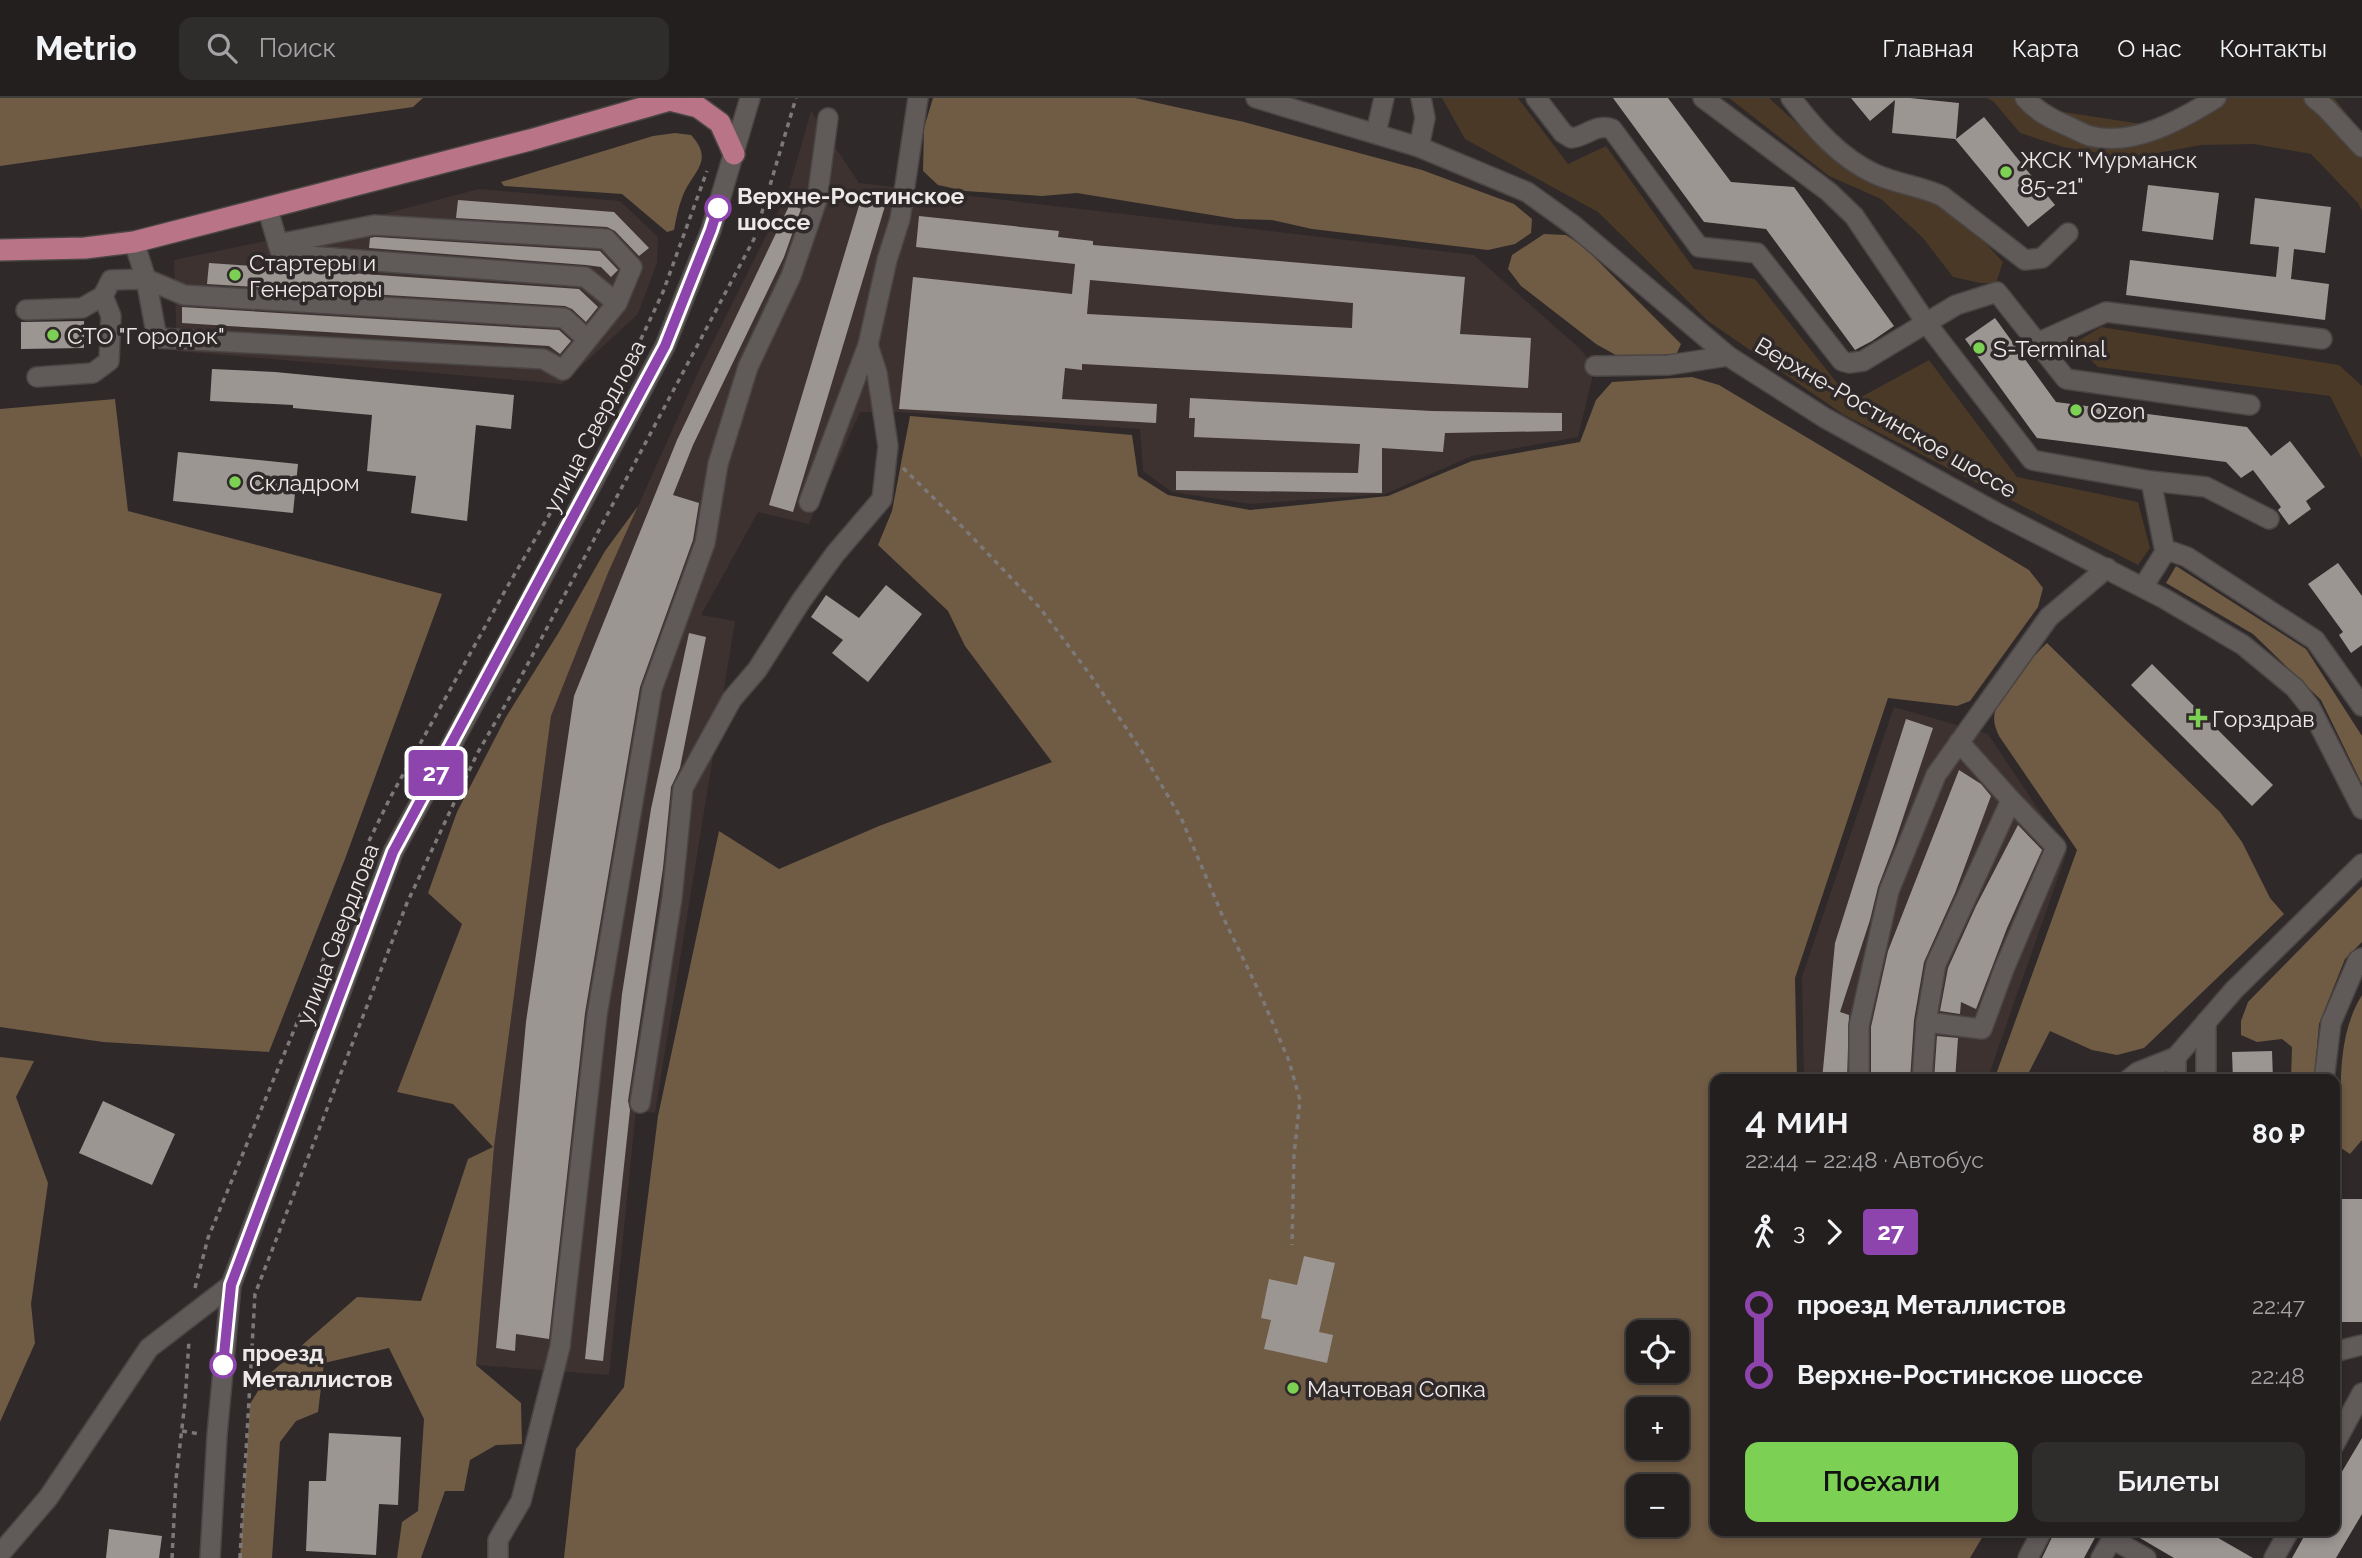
<!DOCTYPE html>
<html lang="ru">
<head>
<meta charset="utf-8">
<style>
  body { margin:0; font-family:Raleway,sans-serif; background:#2f2c2c; color:#f1f3f6; height:100vh; display:flex; flex-direction:column; font-size:26px; white-space:nowrap }
  * { box-sizing:border-box; margin:0 }
  p { font-size:23px; color:#a3a2a4 }
  .icon { flex:none; width:38px; height:38px; fill:none; stroke:currentColor; stroke-width:2; stroke-linecap:round; stroke-linejoin:round }
  .map { position:relative; flex:1; overflow:hidden }
  .panel { position:absolute; left:1710px; top:976px; width:630px; height:462px; display:flex; flex-direction:column; background:#231f1f; border-radius:14px; box-shadow:0 4px 10px #0003,0 0 0 2px #403d3d }
  .panel>* { flex:none }
  .badge { padding:0 14px; border-radius:5px; font-size:24px; line-height:46px }
  .fabs { position:absolute; left:1626px; top:1222px; display:grid; gap:14px }
  .fabs a { display:grid; place-items:center; width:63px; height:63px; border-radius:14px; background:#231f1f; box-shadow:0 4px 10px #0003,0 0 0 2px #403d3d; font-size:35px }
  .map>.badge { position:absolute; translate:-50% -50%; box-shadow:0 0 0 4px #fff }
  .legs { display:flex; align-items:center; gap:10px; height:77px; padding:0 35px; font-size:23px }
  .legs p { margin-inline-start:auto }
  .headline { display:flex; align-items:center; justify-content:space-between; height:119px; padding:0 35px }
  h1 { font-size:38px; font-weight:600; line-height:52px }
  .action { display:flex; gap:14px; margin-top:auto; padding:14px 35px }
  .action a { flex:1; height:80px; border-radius:14px; background:#7cd155; color:#111; font-size:28px; font-weight:600; line-height:80px; text-align:center }
  .action a+a { background:#2f2c2c; color:#f1f3f6 }
  ul { padding:0 35px; list-style:none }
  li { display:flex; align-items:center; gap:24px; height:70px; font-size:26px }
  li i { display:grid; place-items:center; width:10px; height:100%; margin:0 9px; background:currentColor }
  li i::after { content:''; width:18px; height:18px; margin:-9px; border:5px solid; border-radius:50%; background:#231f1f }
  li p { margin-inline-start:auto }
  li:first-child i { background:linear-gradient(#0000 50%,currentColor 0) }
  li:last-child i { background:linear-gradient(currentColor 50%,#0000 0) }
  header { display:flex; align-items:center; gap:42px; box-sizing:border-box; height:98px; padding:0 35px; background:#231f1f; border-bottom:2px solid #403d3d }
  header strong { font-size:33px }
  nav { display:flex; gap:38px; margin-inline-start:auto; font-size:24px }
  .search { width:490px; height:63px; background:#2f2c2c; display:flex; align-items:center; gap:18px; box-sizing:border-box; padding:0 24px; border-radius:14px; color:#a3a2a4; font-size:26px }
  .map>svg:first-child { display:block }
</style>
</head>
<body>
<header>
<strong>Metrio</strong>
<div class="search"><svg class="icon" aria-label="search" viewBox="0 0 24 24"><circle cx="10" cy="10" r="6"/><path d="M15 15l6 6"/></svg>Поиск</div>
<nav><a>Главная</a><a>Карта</a><a>О нас</a><a>Контакты</a></nav>
</header>
<div class="map">
<svg width="2362" height="1460" viewBox="0 0 2362 1460">
  <rect width="100%" height="100%" fill="#2f2929"/>
  <g fill="#3e3231">
    <polygon points="811,13 859,85 1474,157 1579,250 1595,268 1578,339 1472,358 1385,396 1251,406 1172,394 1143,373 1140,331 898,314 860,314 809,426 758,414 701,517 735,523 655,1015 636,1012 609,1277 476,1267 494,1049 551,618 608,475 700,270 788,94"/>
    <polygon points="479,91 620,103 658,139 657,165 638,216 562,286 177,253 174,162 334,129"/>
    <polygon points="1894,609 1988,636 2067,754 1987,982 1804,982 1802,879"/>
  </g>
  <g fill="#493926">
    <polygon points="1442,0 1518,0 1568,66 1606,48 1694,171 1755,181 1852,304 1929,262 2017,379 2138,404 2150,450 2138,467 1844,317 1708,223 1598,114 1465,41"/>
    <polygon points="1729,0 1769,0 1852,75 1933,88 2003,164 1996,185 1980,185 1953,179 1923,140 1881,101 1829,78"/>
    <polygon points="1987,0 2031,0 2057,13 2174,31 2223,0 2334,0 2362,35 2362,113 2358,105 2311,56 2254,46 2201,47 2147,57 2111,57 2063,49 2020,35 1993,3"/>
    <polygon points="2101,229 2339,267 2362,288 2362,361 2330,298 2098,269 2073,246"/>
  </g>
  <g fill="#705b44" fill-rule="evenodd">
    <polygon points="0,0 423,0 413,9 0,68"/>
    <polygon points="933,0 1135,0 1244,24 1422,72 1514,106 1532,121 1531,135 1515,146 1488,152 1312,131 1272,122 1236,121 1077,95 1042,98 965,93 938,87 923,73 924,30"/>
    <path d="M675 35 691 37C716 64 691 74 682 100 678 110 676 121 674 132L667 134 622 96 504 88 501 84 653 38Z"/>
    <polygon points="1544,136 1566,137 1585,150 1681,246 1676,257 1621,260 1596,246 1521,188 1508,171 1512,157"/>
    <path d="M1692 279 1719 287 2029 472 2043 490 2038 509 1970 603 1957 608 1888 600 1795 880 1797 982H1715V1433H1986L1970 1460H564L576 1351 624 1289 658 1018 719 733 779 771 879 728 1052 664 965 548 948 513 878 447 892 413 910 318 1132 337 1138 378 1168 397 1250 412 1388 398 1472 363 1580 344 1596 302 1612 284ZM1638 1234H1676V1272H1638ZM1638 1311H1676V1349H1638ZM1638 1388H1676V1426H1638Z"/>
    <polygon points="115,301 128,413 442,496 345,761 269,954 103,944 0,929 0,311"/>
    <polygon points="638,408 608,475 551,618 494,1049 476,1267 521,1305 522,1346 496,1347 470,1362 464,1393 445,1393 421,1460 397,1460 402,1424 418,1413 424,1321 389,1250 324,1265 318,1314 296,1323 280,1344 272,1460 240,1460 250,1306 267,1278 357,1199 421,1203 468,1061 493,1049 453,1006 397,994 462,826 428,795 457,714 506,619 559,534 605,453"/>
    <polygon points="2176,468 2306,551 2362,638 2362,686 2321,602 2253,536 2166,485"/>
    <path d="M2047 545 2220 714 2242 744 2270 800 2284 816 2144 950 2117 957 2092 952 2050 933 2025 982H1994L2077 752 1999 638C1995 629 1992 621 1996 611 2005 587 2029 563 2047 545Z"/>
    <polygon points="2362,788 2362,844 2345,861 2319,926 2314,982 2291,982 2292,949 2282,941 2257,944 2241,937 2241,923 2248,904"/>
    <path d="M2362 897V1042L2350 1056 2341 1050C2342 999 2334 942 2362 897Z"/>
    <polygon points="0,959 34,963 16,999 48,1085 31,1206 35,1245 0,1324"/>
  </g>
  <g fill="#9c9693" fill-rule="evenodd">
    <polygon points="1613,0 1668,0 1731,84 1794,89 1894,228 1872,243 1855,252 1766,131 1704,124"/>
    <polygon points="1851,0 1910,0 1959,5 1956,41 1984,19 2055,107 2028,129 1955,41 1892,35 1895,2 1870,23"/>
    <polygon points="2148,87 2219,95 2213,142 2142,133"/>
    <polygon points="2255,100 2331,109 2325,155 2294,151 2291,181 2329,186 2325,222 2126,197 2130,162 2276,179 2279,149 2250,146"/>
    <polygon points="861,101 885,108 793,414 769,407"/>
    <polygon points="458,102 614,114 649,150 639,158 615,133 607,129 456,120"/>
    <polygon points="790,106 801,111 784,159 693,347 673,397 699,405 693,442 640,589 585,915 549,1241 516,1236 515,1253 496,1250 526,924 574,598 677,342"/>
    <path d="M919 118 1059 133 1058 139 1093 143V147L1465 179 1460 236 1531 240 1528 290 1082 266V272L1065 270 1062 301 1157 306 1156 325 899 311 913 179 1072 196 1075 166 916 149ZM1090 182 1353 205 1352 230 1087 216Z"/>
    <polygon points="375,139 600,153 618,172 611,179 601,169 586,167 369,150 370,140"/>
    <polygon points="209,165 579,191 598,209 586,224 572,211 565,208 207,186"/>
    <polygon points="182,209 559,232 571,243 560,256 549,248 182,225"/>
    <polygon points="1995,220 2056,304 2247,329 2271,358 2290,343 2325,389 2306,403 2311,411 2289,427 2278,412 2281,409 2253,372 2241,380 2226,364 2037,340 1965,241"/>
    <polygon points="84,223 84,250 21,251 21,224"/>
    <polygon points="212,271 275,274 514,297 511,331 476,327 467,423 411,415 416,378 367,373 372,317 293,310 293,307 210,303"/>
    <polygon points="1190,300 1432,313 1562,315 1562,333 1445,335 1443,354 1382,350 1382,395 1176,392 1176,373 1358,375 1360,346 1194,339 1195,320 1189,320"/>
    <polygon points="178,354 298,366 293,415 173,403"/>
    <polygon points="2338,465 2362,498 2362,547 2351,555 2339,537 2343,534 2308,486"/>
    <polygon points="886,487 922,516 868,584 832,555 843,542 811,519 826,497 859,520"/>
    <polygon points="689,535 706,539 680,670 671,689 663,770 628,1003 630,1012 603,1263 585,1261 622,896 651,711"/>
    <polygon points="2152,566 2273,687 2252,708 2131,587"/>
    <polygon points="1906,621 1933,630 1894,747 1878,789 1870,822 1840,914 1849,917 1847,982 1822,982 1835,845"/>
    <polygon points="1959,672 1981,686 1991,698 1955,795 1924,864 1914,922 1910,982 1871,982 1871,929 1888,853"/>
    <polygon points="2018,727 2042,752 2007,830 1976,911 1961,904 1960,916 1940,913 1948,870 1976,808"/>
    <polygon points="1937,938 1958,940 1955,982 1934,982"/>
    <polygon points="2272,953 2273,982 2233,982 2232,954"/>
    <polygon points="103,1003 175,1036 152,1087 79,1055"/>
    <polygon points="2338,1101 2362,1101 2362,1224 2339,1224"/>
    <polygon points="1304,1158 1335,1165 1319,1234 1333,1237 1327,1265 1264,1251 1271,1222 1261,1220 1269,1181 1297,1187"/>
    <polygon points="329,1335 401,1339 398,1407 379,1406 376,1457 306,1453 309,1383 326,1383"/>
    <polygon points="2362,1340 2362,1416 2336,1460 2292,1460 2307,1433 2334,1433 2334,1387"/>
    <polygon points="109,1431 162,1438 159,1460 106,1460"/>
    <polygon points="2055,1433 2097,1433 2097,1436 2084,1460 2042,1460"/>
    <polygon points="2128,1433 2206,1433 2253,1460 2174,1460"/>
  </g>
  <g fill="none" stroke-linecap="round" stroke-linejoin="round">
    <g stroke="#4a4645" stroke-width="22">
      <g id="minor">
        <polyline points="1256,0 1419,49 1527,94 1573,127 1728,258 1825,320 1995,414 2165,501 2243,547 2295,590 2310,609 2362,711"/>
        <path d="M1536 0 1563 35 1571 40C1586 39 1596 25 1612 31L1699 149 1757 155 1842 263 1849 265 1863 263 1956 207 1997 194 2066 281 2250 307"/>
        <polyline points="1703,0 1829,94 1854,118 1927,226 2032,362 2151,383 2165,454"/>
        <path d="M1791 0C1814 30 1840 60 1875 76 1897 86 1920 88 1942 98L2025 162 2042 160 2068 135"/>
        <path d="M2025 0C2037 14 2053 22 2070 29 2076 32 2083 36 2090 38 2133 49 2181 22 2216 0"/>
        <polyline points="2314,0 2326,10 2362,49"/>
        <polyline points="1376,35 1384,0"/>
        <polyline points="1419,49 1425,20 1421,0"/>
        <polyline points="267,109 281,156 585,179 617,205"/>
        <polyline points="134,144 146,181 184,197 564,220 587,241"/>
        <polyline points="26,212 82,210 103,198 111,182 146,181 157,240 543,261 563,272 617,205 632,169 606,141 374,127 278,146"/>
        <polyline points="2037,245 2106,214 2322,241"/>
        <polyline points="1595,268 1669,267 1728,258"/>
        <polyline points="37,279 93,275 109,263 111,218 103,198"/>
        <polyline points="2151,383 2206,389 2269,421"/>
        <polyline points="809,404 868,247 887,162 900,121 918,0"/>
        <polyline points="2143,489 2165,454 2173,454 2187,459 2315,542 2362,608"/>
        <polyline points="1926,924 1982,931 2004,871 2056,749 2011,702"/>
        <polyline points="1859,982 1859,928 1889,793 1936,677 2049,519 2107,470"/>
        <polyline points="1922,982 1926,924 1936,866 2011,702 1959,644"/>
        <polyline points="2128,982 2138,974 2176,959"/>
        <polyline points="2176,982 2176,959 2234,892 2362,766"/>
        <polyline points="2206,982 2206,924"/>
        <polyline points="2324,982 2331,925 2358,862 2362,860"/>
        <polyline points="640,1005 672,800 683,690 732,601 757,572 801,503 835,456 882,401 888,348 877,275 868,247"/>
        <polyline points="2334,1254 2362,1247"/>
        <polyline points="2334,1347 2362,1295"/>
        <polyline points="2112,1441 2146,1460"/>
        <polyline points="0,1456 48,1400 149,1250 231,1187"/>
        <polyline points="210,1460 217,1337 231,1187 393,754 521,519 665,248 711,132 750,0"/>
        <polyline points="498,1460 498,1442 521,1403 560,1249 597,917 652,591 705,445 718,366 748,269 791,178 817,102 828,20"/>
        <polyline points="2028,1460 2042,1433"/>
        <polyline points="2101,1460 2112,1441 2109,1433"/>
        <polyline points="2274,1460 2289,1433"/>
      </g>
    </g>
    <g stroke="#4a4645" stroke-width="24">
      <g id="major">
        <polyline points="670,2 698,9 720,25 734,56"/>
        <polyline points="0,152 85,150 134,144 530,42 677,0"/>
      </g>
    </g>
    <g stroke="#7e7979" stroke-width="3.5" stroke-dasharray="5 5" stroke-linecap="butt">
      <polyline points="611,305 663,194 707,73"/>
      <polyline points="903,370 949,415 1040,510 1091,578 1141,652 1182,722 1223,819 1262,900 1289,963 1300,1002 1294,1057 1292,1147"/>
      <polyline points="195,1190 208,1140 335,833 367,747 390,700 506,491 583,359"/>
      <polyline points="182,1333 200,1336"/>
      <polyline points="172,1460 176,1381 185,1304 189,1242"/>
      <polyline points="240,1460 255,1196 407,805 477,656 515,590 754,141 796,0"/>
    </g>
    <use href="#minor" stroke="#605a59" stroke-width="19"/>
    <use href="#major" stroke="#b97488" stroke-width="21"/>
  </g>
  <g fill="none" stroke-linecap="round" stroke-linejoin="round">
    <g stroke="#fff" stroke-width="16">
      <polyline id="line-1" points="223,1267 231,1187 393,754 665,248 711,132 718,110"/>
    </g>
    <use href="#line-1" stroke="#8e44ad" stroke-width="10"/>
  </g>
  <g fill="#7cd155" stroke="#2f2929" stroke-width="2.5">
    <circle cx="2006" cy="74" r="7"/>
    <circle cx="235" cy="177" r="7"/>
    <circle cx="53" cy="237" r="7"/>
    <circle cx="1979" cy="250" r="7"/>
    <circle cx="2076" cy="312" r="7"/>
    <circle cx="235" cy="384" r="7"/>
    <path d="M2194.5 609.5h7v7h7v7h-7v7h-7v-7h-7v-7h7z"/>
    <circle cx="1293" cy="1290" r="7"/>
  </g>
  <g fill="#fff" stroke="#8e44ad" stroke-width="3.5">
    <circle cx="718" cy="110" r="12"/>
    <circle cx="223" cy="1267" r="12"/>
  </g>
  <g text-anchor="middle" dominant-baseline="central" stroke-width="7" stroke-linejoin="round" paint-order="stroke">
    <g font-size="23" fill="#ede9e8" stroke="#2f2929" text-anchor="start">
      <text x="2020" y="61">ЖСК "Мурманск<tspan x="2020" dy="26">85-21"</tspan></text>
      <text x="249" y="164">Стартеры и<tspan x="249" dy="26">Генераторы</tspan></text>
      <text x="67" y="237">СТО "Городок"</text>
      <text x="1993" y="250">S-Terminal</text>
      <text x="2090" y="312">Ozon</text>
      <text x="249" y="384">Складром</text>
      <text x="2212" y="620">Горздрав</text>
      <text x="1307" y="1290">Мачтовая Сопка</text>
    </g>
    <g font-size="23" font-weight="bold" fill="#ede9e8" stroke="#2f2929" text-anchor="start">
      <text x="737" y="97">Верхне-Ростинское<tspan x="737" dy="26">шоссе</tspan></text>
      <text x="242" y="1254">проезд<tspan x="242" dy="26">Металлистов</tspan></text>
    </g>
    <g font-size="23" fill="#ede9e8" stroke="#2f2929">
      <text transform="translate(1886 319) rotate(30)">Верхне-Ростинское шоссе</text>
      <text transform="translate(594 328) rotate(-62)">улица Свердлова</text>
      <text transform="translate(337 836) rotate(-69)">улица Свердлова</text>
    </g>
  </g>
</svg>
<div class="fabs">
<a><svg class="icon" aria-label="locate" viewBox="0 0 24 24"><circle cx="12" cy="12" r="6"/><path d="M12 2v4M12 18v4M2 12h4M18 12h4"/></svg></a>
<a>+</a>
<a>−</a>
</div>
<b class="badge" style="left:436px;top:675px;background:#8e44ad;color:#fff">27</b>
<section class="panel">
<div class="headline"><div><h1>4 мин</h1><p>22:44 – 22:48 · Автобус</p></div><b>80 ₽</b></div>
<div class="legs"><svg class="icon" aria-label="walk" viewBox="0 0 24 24"><circle cx="13" cy="4" r="2"/><path d="M13 8l-2 6 4 7M11 14l-3 7M7 12l3-4h3l4 4"/></svg>3<svg class="icon" aria-label="forward" viewBox="0 0 24 24"><path d="M9 5l7 7-7 7"/></svg><b class="badge" style="background:#8e44ad;color:#fff">27</b></div>
<ul>
<li><i style="color:#8e44ad"></i><b>проезд Металлистов</b><p>22:47</p></li>
<li><i style="color:#8e44ad"></i><b>Верхне-Ростинское шоссе</b><p>22:48</p></li>
</ul>
<div class="action"><a>Поехали</a><a>Билеты</a></div>
</section>
</div>
</body>
</html>
